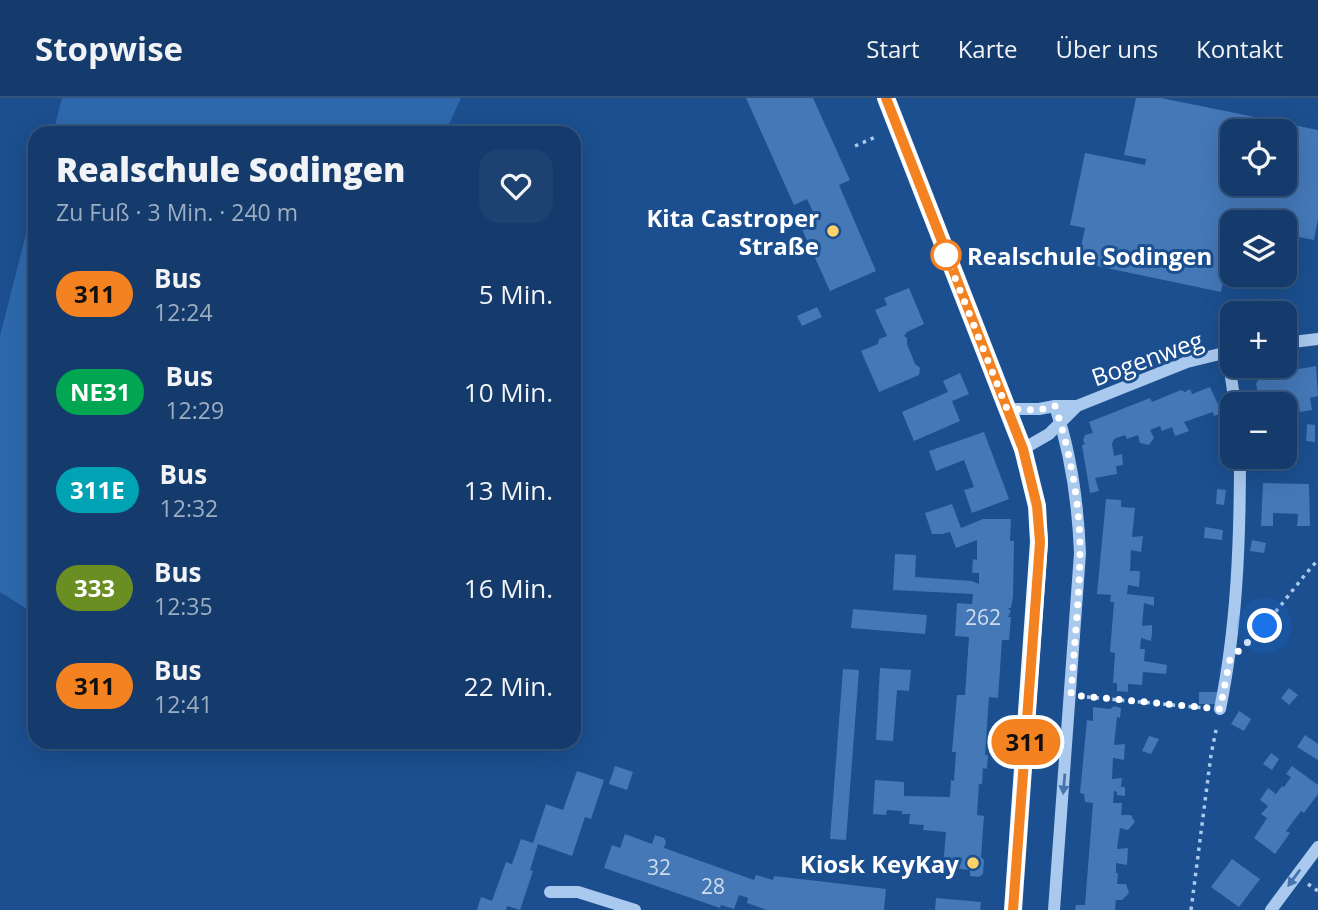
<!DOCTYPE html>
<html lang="de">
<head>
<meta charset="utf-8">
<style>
  body { margin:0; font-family:"Open Sans",sans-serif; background:#1d4271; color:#f1f3f6; height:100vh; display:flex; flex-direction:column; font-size:26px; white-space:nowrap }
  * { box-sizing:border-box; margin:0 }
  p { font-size:23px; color:#9dadc1 }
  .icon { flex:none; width:38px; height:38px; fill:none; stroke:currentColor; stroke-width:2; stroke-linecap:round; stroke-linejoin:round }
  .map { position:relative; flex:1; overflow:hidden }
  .panel { position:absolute; left:28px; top:28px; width:553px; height:623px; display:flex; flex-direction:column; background:#143b6b; border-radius:21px; box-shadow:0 7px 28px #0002,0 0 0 2px #33557e }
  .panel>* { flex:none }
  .badge { padding:0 14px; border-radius:23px; font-size:24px; line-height:46px }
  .tools { position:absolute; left:1220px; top:21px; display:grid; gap:14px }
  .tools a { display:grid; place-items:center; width:77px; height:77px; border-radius:14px; background:#143b6b; box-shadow:0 7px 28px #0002,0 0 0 2px #33557e; font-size:35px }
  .you { position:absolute; width:35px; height:35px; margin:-18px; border:5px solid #fff; border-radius:50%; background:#1a73e8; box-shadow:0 0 0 10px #1a73e833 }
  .map>.badge { position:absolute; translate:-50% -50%; box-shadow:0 0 0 4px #fff }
  .round { display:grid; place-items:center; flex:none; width:74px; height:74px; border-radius:21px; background:#1d4271 }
  .head { display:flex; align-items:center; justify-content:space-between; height:119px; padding:0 28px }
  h1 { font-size:33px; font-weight:800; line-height:52px }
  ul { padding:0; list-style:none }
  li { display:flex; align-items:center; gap:21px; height:98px; padding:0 28px }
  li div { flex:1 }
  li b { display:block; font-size:26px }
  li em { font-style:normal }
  li .badge { min-width:77px; font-weight:700; text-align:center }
  header { display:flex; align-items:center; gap:42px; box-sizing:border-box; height:98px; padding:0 35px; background:#143b6b; border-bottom:2px solid #33557e }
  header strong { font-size:33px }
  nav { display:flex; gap:38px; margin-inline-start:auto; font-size:24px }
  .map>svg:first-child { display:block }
</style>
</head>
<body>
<header>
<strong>Stopwise</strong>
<nav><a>Start</a><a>Karte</a><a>Über uns</a><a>Kontakt</a></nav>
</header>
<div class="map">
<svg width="1318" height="812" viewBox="0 0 1318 812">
  <rect width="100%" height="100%" fill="#1b4f8f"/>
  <g fill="#2e69ad">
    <polygon points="62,0 461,0 445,35 53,35"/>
    <polygon points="35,101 35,516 0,494 0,238"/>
  </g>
  <g fill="#4478b7" fill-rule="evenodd">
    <polygon points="746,0 813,0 850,82 839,87 876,173 830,193 800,127 816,120 807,101 794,107"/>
    <path d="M1136 0H1161L1318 32V121L1314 142 1284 136V124H1227L1226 131 1232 132V140L1221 194 1078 164 1085 130 1070 127 1085 55 1145 67 1146 61 1124 57ZM1232 33H1284V86H1232Z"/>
    <polygon points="909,190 924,226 907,234 904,238 907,240 907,246 915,266 920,270 919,277 879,294 861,253 878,246 879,241 887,238 875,212 887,207 884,200"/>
    <polygon points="817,209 822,219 802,228 797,218"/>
    <polygon points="1316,268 1318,298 1310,300 1312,312 1300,314 1298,302 1288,304 1289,307 1284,307 1260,306 1256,286 1258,282 1283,278 1282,274"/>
    <polygon points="960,275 969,296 952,303 960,323 914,343 902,314 948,294 943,283"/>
    <polygon points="1210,289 1222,315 1214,318 1213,314 1184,324 1189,333 1175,338 1172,329 1162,333 1160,328 1150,332 1154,340 1149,347 1140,345 1138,337 1127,341 1125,337 1114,341 1112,346 1114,358 1122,356 1123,367 1116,368 1117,376 1095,380 1099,393 1090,395 1082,347 1085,346 1083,342 1085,337 1093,335 1089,324 1150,300 1152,304 1181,292 1185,294 1190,291 1192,296"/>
    <polygon points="1307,326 1315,327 1315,344 1306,343"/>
    <polygon points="984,334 1009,401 972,415 964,392 974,389 964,362 936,373 929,353"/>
    <polygon points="1263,385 1309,386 1310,428 1297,428 1298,416 1273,415 1273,428 1261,428"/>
    <polygon points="1217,391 1226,392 1224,407 1216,406"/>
    <polygon points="1106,401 1121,402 1121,409 1135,410 1132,439 1143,438 1141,454 1131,452 1130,473 1140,473 1139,489 1128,487 1127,496 1154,499 1154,508 1144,505 1142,528 1152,527 1152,535 1151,543 1141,540 1140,551 1145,551 1144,563 1167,567 1166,576 1143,574 1142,587 1128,586 1128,594 1117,593 1117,585 1113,585 1115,555 1110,554 1114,504 1110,504 1111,497 1097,496"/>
    <polygon points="952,406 961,430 983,421 1011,421 1010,443 1014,443 1013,498 1011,510 1008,510 1011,513 1008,519 1011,519 1009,542 1002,542 998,600 989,599 985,657 988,657 987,671 983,670 982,686 979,686 977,717 984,718 981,759 984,762 983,776 979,779 970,778 970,772 943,769 946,734 923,732 924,727 909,726 910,716 902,716 902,713 887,712 886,717 873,716 875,682 904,684 904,698 950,699 951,682 954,683 956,654 952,654 957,597 965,597 969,539 955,538 957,505 972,506 973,496 893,492 895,456 916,457 915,479 972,483 979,486 979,475 972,475 973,461 977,462 977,442 956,450 950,434 942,436 932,436 925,415"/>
    <polygon points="1205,429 1223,432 1222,442 1204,440"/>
    <polygon points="1252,442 1266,445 1264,455 1250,453"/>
    <polygon points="853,511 927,517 925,536 851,530"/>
    <polygon points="880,570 911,572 909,593 897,592 893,643 876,642"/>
    <polygon points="843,571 859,572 846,742 830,741"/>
    <polygon points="1289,590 1298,597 1289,607 1281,600"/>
    <rect x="1199" y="594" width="19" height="12"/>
    <polygon points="1114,608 1121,610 1120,620 1117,619 1114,647 1125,646 1124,662 1113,660 1112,681 1122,680 1121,689 1125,689 1125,698 1117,697 1117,694 1114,693 1113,705 1122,705 1121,717 1131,717 1135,724 1128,732 1120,730 1117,751 1128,750 1127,767 1116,765 1116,775 1118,775 1117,786 1126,786 1129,795 1122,802 1116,802 1116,800 1115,812 1075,812 1076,807 1085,807 1093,705 1085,704 1084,696 1080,695 1087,622 1093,623 1093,609 1110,611"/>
    <polygon points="1239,613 1251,621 1244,633 1231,626"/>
    <polygon points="1305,637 1318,646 1318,662 1297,649"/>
    <polygon points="1149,638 1159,641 1151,656 1142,653"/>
    <polygon points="1271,655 1279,661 1272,672 1263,666"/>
    <polygon points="615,668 633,674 627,692 609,686"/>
    <polygon points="1292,668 1318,687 1318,696 1304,715 1301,713 1286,733 1290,735 1275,756 1254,740 1267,720 1261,716 1268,708 1260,702 1268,690 1276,696 1282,688 1284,689 1291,679 1286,676"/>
    <polygon points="577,673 604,682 591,721 585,719 572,758 538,746 530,772 533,773 520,812 507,808 506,812 477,812 481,799 492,803 506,764 512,766 521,741 533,745 546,706 563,712"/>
    <polygon points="625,736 652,746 655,737 664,740 666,744 664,750 754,782 756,777 773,782 774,778 886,791 884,812 767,812 747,805 748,800 739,797 734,811 721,807 720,810 604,770 612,747 620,750"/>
    <polygon points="1232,761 1260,781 1239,809 1211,789"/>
    <polygon points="936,800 981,804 980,812 935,812"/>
  </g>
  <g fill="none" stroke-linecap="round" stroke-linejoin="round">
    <g stroke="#a9c9ee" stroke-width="3.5" stroke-dasharray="3.5 5" stroke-linecap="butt">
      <polyline points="855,48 878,38"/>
      <path d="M1247 545C1274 520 1293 489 1318 462"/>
      <polyline points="1087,599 1205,610"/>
      <polyline points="1308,786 1318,793"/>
      <polyline points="1191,812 1211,657 1217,627"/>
    </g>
    <g stroke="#a9c9ee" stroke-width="12">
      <polyline points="1284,245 1318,241"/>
      <polyline points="1224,255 1231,279 1235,306"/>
      <polyline points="1007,311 1039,311 1055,308 1077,308 1187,264 1232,253"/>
      <polyline points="1023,351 1049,336 1077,308"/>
      <path d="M1220 611C1237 529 1240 443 1240 359"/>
      <polyline points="550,794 578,794 635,812"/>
      <path d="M1054 812 1080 455C1078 406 1071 355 1055 308"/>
      <polyline points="1271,812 1318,749"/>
    </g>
    <polyline stroke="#f0f6ff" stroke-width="18" points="886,0 1023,351 1037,408 1039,444 1013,812"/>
  </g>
  <defs><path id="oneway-solid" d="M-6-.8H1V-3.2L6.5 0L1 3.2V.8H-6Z" transform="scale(1.75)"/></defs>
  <g fill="#4674ac">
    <use href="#oneway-solid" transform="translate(1064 686) rotate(95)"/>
    <use href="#oneway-solid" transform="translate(1294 780) rotate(126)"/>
  </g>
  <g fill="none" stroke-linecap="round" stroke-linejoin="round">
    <g stroke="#fff" stroke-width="16">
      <polyline id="line" points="886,0 1023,351 1037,408 1040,444 1013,812"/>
    </g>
    <use href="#line" stroke="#f58220" stroke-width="10"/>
    <path stroke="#fff" stroke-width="7" stroke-dasharray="0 12.6" d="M946 157 1007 311 1039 312 1055 308C1070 352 1081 411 1080 457 1079 504 1074 550 1071 597L1220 611 1230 561 1265 528"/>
  </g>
  <g fill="#ffd166" stroke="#1b4f8f" stroke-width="2.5">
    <circle cx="833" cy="133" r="7"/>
    <circle cx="973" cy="765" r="7"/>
  </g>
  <circle fill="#fff" stroke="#f58220" stroke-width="3.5" cx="946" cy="157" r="14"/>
  <g text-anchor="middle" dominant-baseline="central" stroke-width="6" stroke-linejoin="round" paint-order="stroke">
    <g font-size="21" fill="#d0dded">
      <text x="983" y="519">262</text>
      <text x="659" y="769">32</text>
      <text x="713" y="788">28</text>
    </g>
    <g font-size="24" font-weight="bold" fill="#fff" stroke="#1b4f8f" text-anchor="end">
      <text x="819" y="119">Kita Castroper<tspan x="819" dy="28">Straße</tspan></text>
      <text x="959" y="765">Kiosk KeyKay</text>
    </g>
    <g font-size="24" font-weight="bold" fill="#fff" stroke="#1b4f8f" text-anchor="start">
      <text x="967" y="157">Realschule Sodingen</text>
    </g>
    <g font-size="24" fill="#fff" stroke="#1b4f8f">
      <text transform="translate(1147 260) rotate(-20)">Bogenweg</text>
    </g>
  </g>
</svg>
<div class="tools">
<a><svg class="icon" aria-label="locate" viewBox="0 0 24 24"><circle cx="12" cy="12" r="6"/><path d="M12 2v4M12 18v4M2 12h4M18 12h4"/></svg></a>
<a><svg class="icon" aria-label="layers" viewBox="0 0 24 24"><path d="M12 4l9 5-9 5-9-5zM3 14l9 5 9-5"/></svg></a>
<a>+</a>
<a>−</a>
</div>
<div class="you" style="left:1265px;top:528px"></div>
<b class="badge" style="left:1026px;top:644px;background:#f58220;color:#111">311</b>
<section class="panel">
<div class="head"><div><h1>Realschule Sodingen</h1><p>Zu Fuß · 3 Min. · 240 m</p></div><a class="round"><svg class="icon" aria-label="heart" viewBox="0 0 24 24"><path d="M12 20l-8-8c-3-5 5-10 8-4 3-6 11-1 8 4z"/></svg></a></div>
<ul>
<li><span class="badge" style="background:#f58220;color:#111">311</span><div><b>Bus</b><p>12:24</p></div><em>5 Min.</em></li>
<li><span class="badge" style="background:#00a651;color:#fff">NE31</span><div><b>Bus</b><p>12:29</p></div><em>10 Min.</em></li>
<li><span class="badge" style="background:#00a3b4;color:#fff">311E</span><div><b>Bus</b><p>12:32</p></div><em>13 Min.</em></li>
<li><span class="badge" style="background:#6b8e23;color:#fff">333</span><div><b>Bus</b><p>12:35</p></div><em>16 Min.</em></li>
<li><span class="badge" style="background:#f58220;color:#111">311</span><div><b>Bus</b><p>12:41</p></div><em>22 Min.</em></li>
</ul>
</section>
</div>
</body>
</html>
